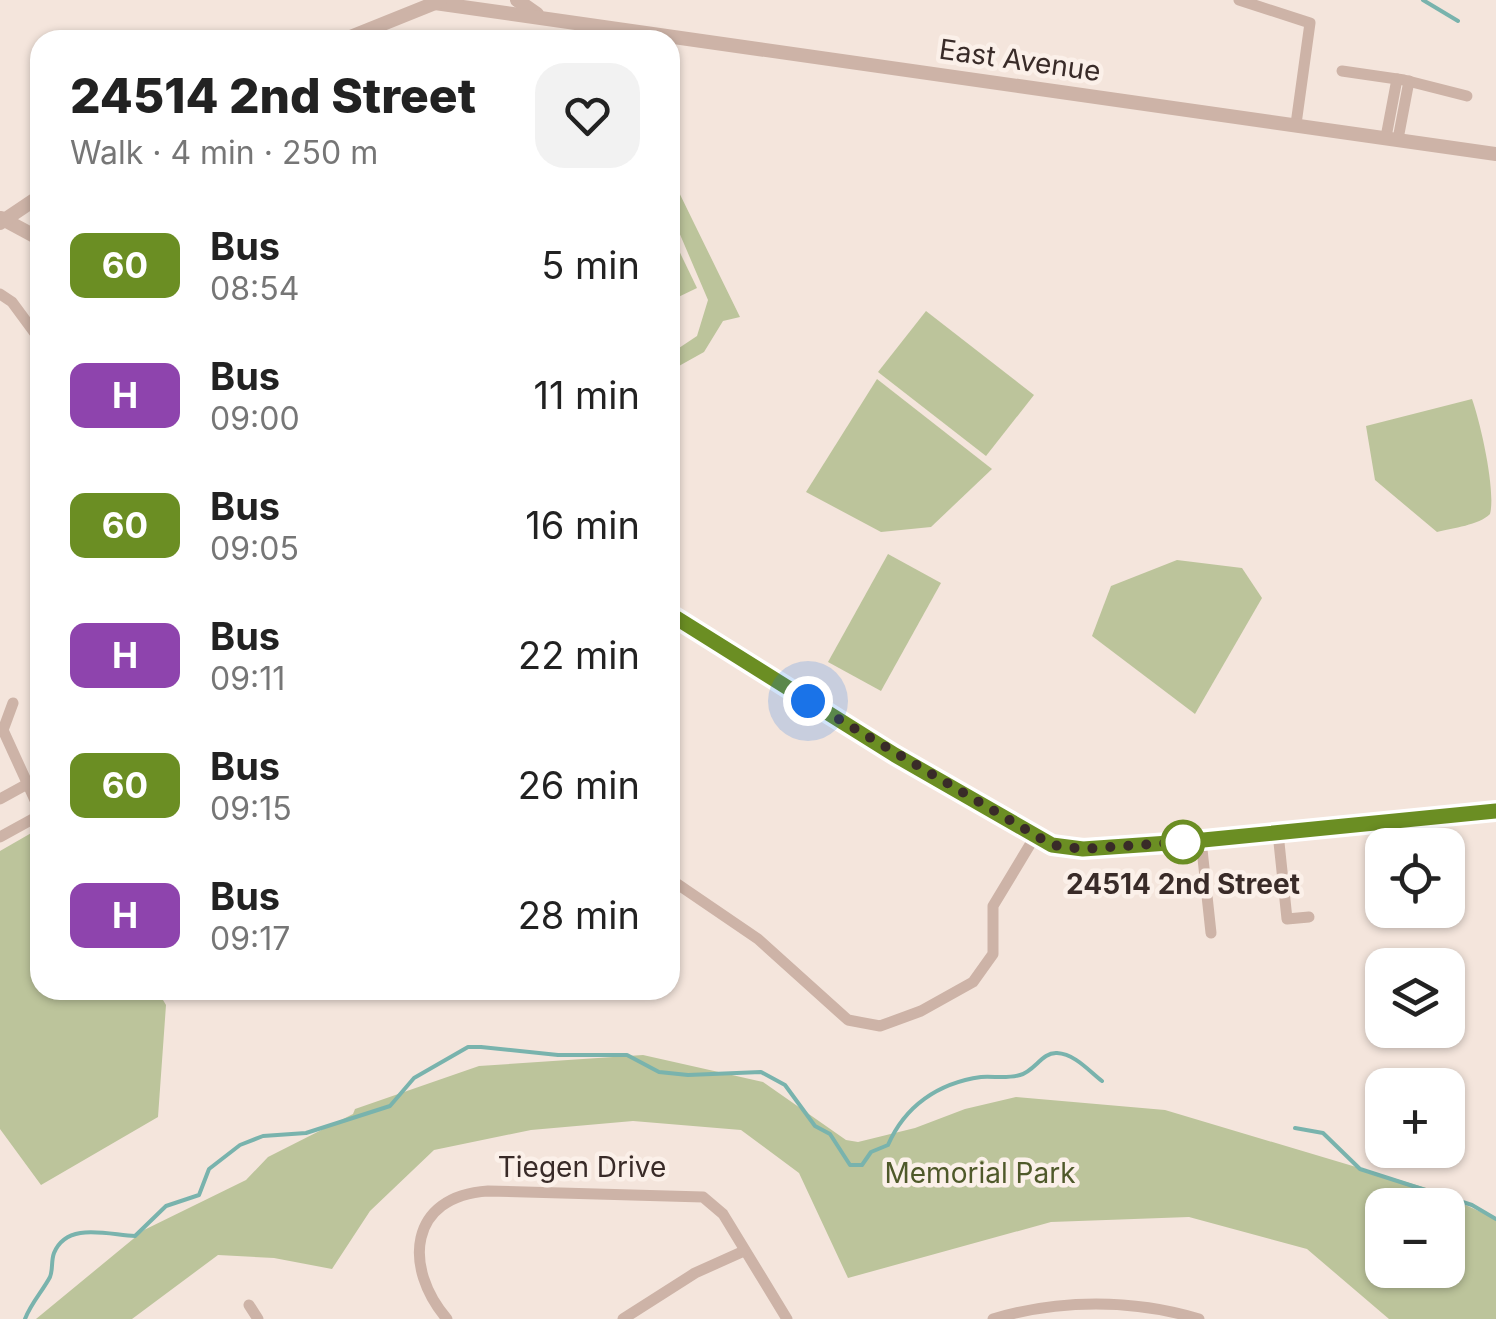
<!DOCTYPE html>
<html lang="en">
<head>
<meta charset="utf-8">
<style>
  body { margin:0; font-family:Inter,sans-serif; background:#f2f2f2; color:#222; height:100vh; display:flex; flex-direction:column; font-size:38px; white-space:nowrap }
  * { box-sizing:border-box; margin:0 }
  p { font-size:32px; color:#767676 }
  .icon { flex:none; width:55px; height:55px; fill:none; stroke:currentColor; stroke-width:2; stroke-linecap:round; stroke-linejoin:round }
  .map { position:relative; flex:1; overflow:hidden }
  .sheet { position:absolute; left:30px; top:30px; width:650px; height:970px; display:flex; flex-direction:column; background:#fff; border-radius:30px; box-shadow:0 2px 8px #0004 }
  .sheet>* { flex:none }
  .badge { padding:0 20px; border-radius:15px; font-size:35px; line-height:65px }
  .controls { position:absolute; left:1365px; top:828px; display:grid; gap:20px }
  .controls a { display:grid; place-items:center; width:100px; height:100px; border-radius:20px; background:#fff; box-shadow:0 2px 8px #0004; font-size:50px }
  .you { position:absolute; width:50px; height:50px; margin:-25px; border:8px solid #fff; border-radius:50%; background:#1a73e8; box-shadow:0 0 0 15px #1a73e833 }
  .map>.badge { position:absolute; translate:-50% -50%; box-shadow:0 0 0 5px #fff }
  .round { display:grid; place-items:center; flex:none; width:105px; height:105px; border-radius:30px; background:#f2f2f2 }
  .overview { display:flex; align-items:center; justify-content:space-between; height:170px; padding:0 40px }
  h1 { font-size:48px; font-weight:800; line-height:75px }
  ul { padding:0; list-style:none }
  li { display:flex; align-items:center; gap:30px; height:130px; padding:0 40px }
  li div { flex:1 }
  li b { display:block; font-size:38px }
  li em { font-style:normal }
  li .badge { min-width:110px; font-weight:700; text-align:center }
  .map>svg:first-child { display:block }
</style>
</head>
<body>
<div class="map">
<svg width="1496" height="1319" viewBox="0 0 1496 1319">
  <rect width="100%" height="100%" fill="#f4e5dc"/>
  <g fill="#bcc49b" fill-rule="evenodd">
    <polygon points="670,174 740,317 723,321 704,352 670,371 670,354 697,336 708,300 670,211"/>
    <polygon points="670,232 697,288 670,301"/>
    <polygon points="926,311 1034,395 986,456 878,372"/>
    <polygon points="877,379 992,469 931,527 881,532 806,492"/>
    <path d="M1472 399C1481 424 1496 492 1490 514 1479 525 1453 528 1437 532L1375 480 1366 426Z"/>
    <polygon points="888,554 941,583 881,691 828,662"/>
    <polygon points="1177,560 1242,568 1262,598 1195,714 1092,636 1111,586"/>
    <polygon points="40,828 40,990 157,990 166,1005 158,1117 41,1185 0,1129 0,851"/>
    <path d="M643 1055 763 1082 846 1140 858 1142 915 1128 965 1109 1016 1097 1165 1110 1433 1190 1496 1219V1319H1389L1307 1249 1189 1217 1051 1222 848 1278 799 1173 741 1130 633 1121 531 1130 434 1150 370 1211 332 1269 274 1258 218 1255 132 1319H36L144 1230 246 1180 268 1157 353 1114 355 1109 479 1066ZM1448 1205V1270H1382V1205Z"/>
  </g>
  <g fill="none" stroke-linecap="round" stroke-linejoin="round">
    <g stroke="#79b3ad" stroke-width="4">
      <polyline points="1423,0 1458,21"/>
      <polyline points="1295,1128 1323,1133 1360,1169 1472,1205 1496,1219"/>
      <path d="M25 1319C31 1303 42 1292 50 1277 53 1270 51 1261 54 1253 67 1221 109 1235 135 1236L166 1206 199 1195 209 1169 240 1145 263 1136 306 1133 390 1106 414 1078 468 1047H481L558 1055H627L659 1072 688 1075 761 1072 785 1085 815 1126 830 1134 850 1165H862L871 1152 888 1145C905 1106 938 1083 981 1077 994 1076 1007 1079 1020 1075 1035 1071 1042 1052 1057 1053 1075 1054 1089 1071 1102 1081"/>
    </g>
    <g stroke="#cdb3a7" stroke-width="11">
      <polyline points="1239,0 1310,23 1296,124"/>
      <polyline points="1342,71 1404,80 1467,96"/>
      <polyline points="1386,137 1397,79"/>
      <polyline points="1398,139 1409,81"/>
      <polyline points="0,294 12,302 40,340"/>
      <polyline points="670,675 670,685"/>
      <polyline points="13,703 3,730 40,811"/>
      <polyline points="0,799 40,777"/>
      <polyline points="1404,819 1406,845"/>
      <polyline points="1278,833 1287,919 1309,917"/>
      <polyline points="0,837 40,815"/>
      <polyline points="1201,840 1211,933"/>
      <polyline points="670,879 758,939 848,1020 880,1026 921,1011 973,982 993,954 993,906 1034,838"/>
      <polyline points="249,1305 258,1319"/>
      <path d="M447 1319C403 1268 408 1196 488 1191L703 1197 723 1214 787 1319"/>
      <polyline points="623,1319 695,1273 744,1251"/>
      <path d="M993 1319C1059 1299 1133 1299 1199 1319"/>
    </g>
    <g stroke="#cdb3a7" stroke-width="14">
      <polyline points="517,0 537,14"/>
      <polyline points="435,3 1496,154"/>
      <polyline points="343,40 440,1"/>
      <polyline points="1,218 40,239"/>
      <polyline points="0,223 40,196"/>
      <polyline points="670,614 895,755 1052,845 1083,849 1183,842 1496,811"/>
    </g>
  </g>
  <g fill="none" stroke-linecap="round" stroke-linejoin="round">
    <g stroke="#fff" stroke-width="22">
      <polyline id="line" points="670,614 895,755 1052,845 1083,849 1183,842 1496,811"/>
    </g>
    <use href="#line" stroke="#6b8e23" stroke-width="15"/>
    <polyline stroke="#392b28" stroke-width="10" stroke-dasharray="0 18" points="808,701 1052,845 1083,849 1183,842"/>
  </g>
  <circle fill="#fff" stroke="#6b8e23" stroke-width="5" cx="1183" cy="842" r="20"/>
  <g text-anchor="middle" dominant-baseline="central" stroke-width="9" stroke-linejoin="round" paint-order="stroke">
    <g font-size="28" fill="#392b28" stroke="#fbf0e9">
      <text transform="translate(1020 60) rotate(8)">East Avenue</text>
      <text x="582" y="1167">Tiegen Drive</text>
    </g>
    <g font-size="28" font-weight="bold" fill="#392b28" stroke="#fbf0e9">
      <text x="1183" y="884">24514 2nd Street</text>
    </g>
    <g font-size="28" fill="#4f592a" stroke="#fbf0e9">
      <text x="980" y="1173">Memorial Park</text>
    </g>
  </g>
</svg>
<div class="controls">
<a><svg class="icon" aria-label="locate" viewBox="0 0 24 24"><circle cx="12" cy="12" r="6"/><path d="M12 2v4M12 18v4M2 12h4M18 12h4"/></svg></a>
<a><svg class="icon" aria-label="layers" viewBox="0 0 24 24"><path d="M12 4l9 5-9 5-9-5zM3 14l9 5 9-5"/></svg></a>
<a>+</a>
<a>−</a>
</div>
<div class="you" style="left:808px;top:701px"></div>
<section class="sheet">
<div class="overview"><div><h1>24514 2nd Street</h1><p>Walk · 4 min · 250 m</p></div><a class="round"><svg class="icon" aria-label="heart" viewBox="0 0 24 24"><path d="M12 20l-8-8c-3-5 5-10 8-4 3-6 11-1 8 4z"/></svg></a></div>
<ul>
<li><span class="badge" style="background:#6b8e23;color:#fff">60</span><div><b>Bus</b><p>08:54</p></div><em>5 min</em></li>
<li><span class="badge" style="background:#8e44ad;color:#fff">H</span><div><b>Bus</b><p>09:00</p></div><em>11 min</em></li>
<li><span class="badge" style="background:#6b8e23;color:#fff">60</span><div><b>Bus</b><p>09:05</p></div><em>16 min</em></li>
<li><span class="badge" style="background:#8e44ad;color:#fff">H</span><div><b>Bus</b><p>09:11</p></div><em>22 min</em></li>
<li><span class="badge" style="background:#6b8e23;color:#fff">60</span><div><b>Bus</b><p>09:15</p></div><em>26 min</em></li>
<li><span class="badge" style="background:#8e44ad;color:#fff">H</span><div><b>Bus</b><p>09:17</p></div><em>28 min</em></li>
</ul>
</section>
</div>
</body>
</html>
